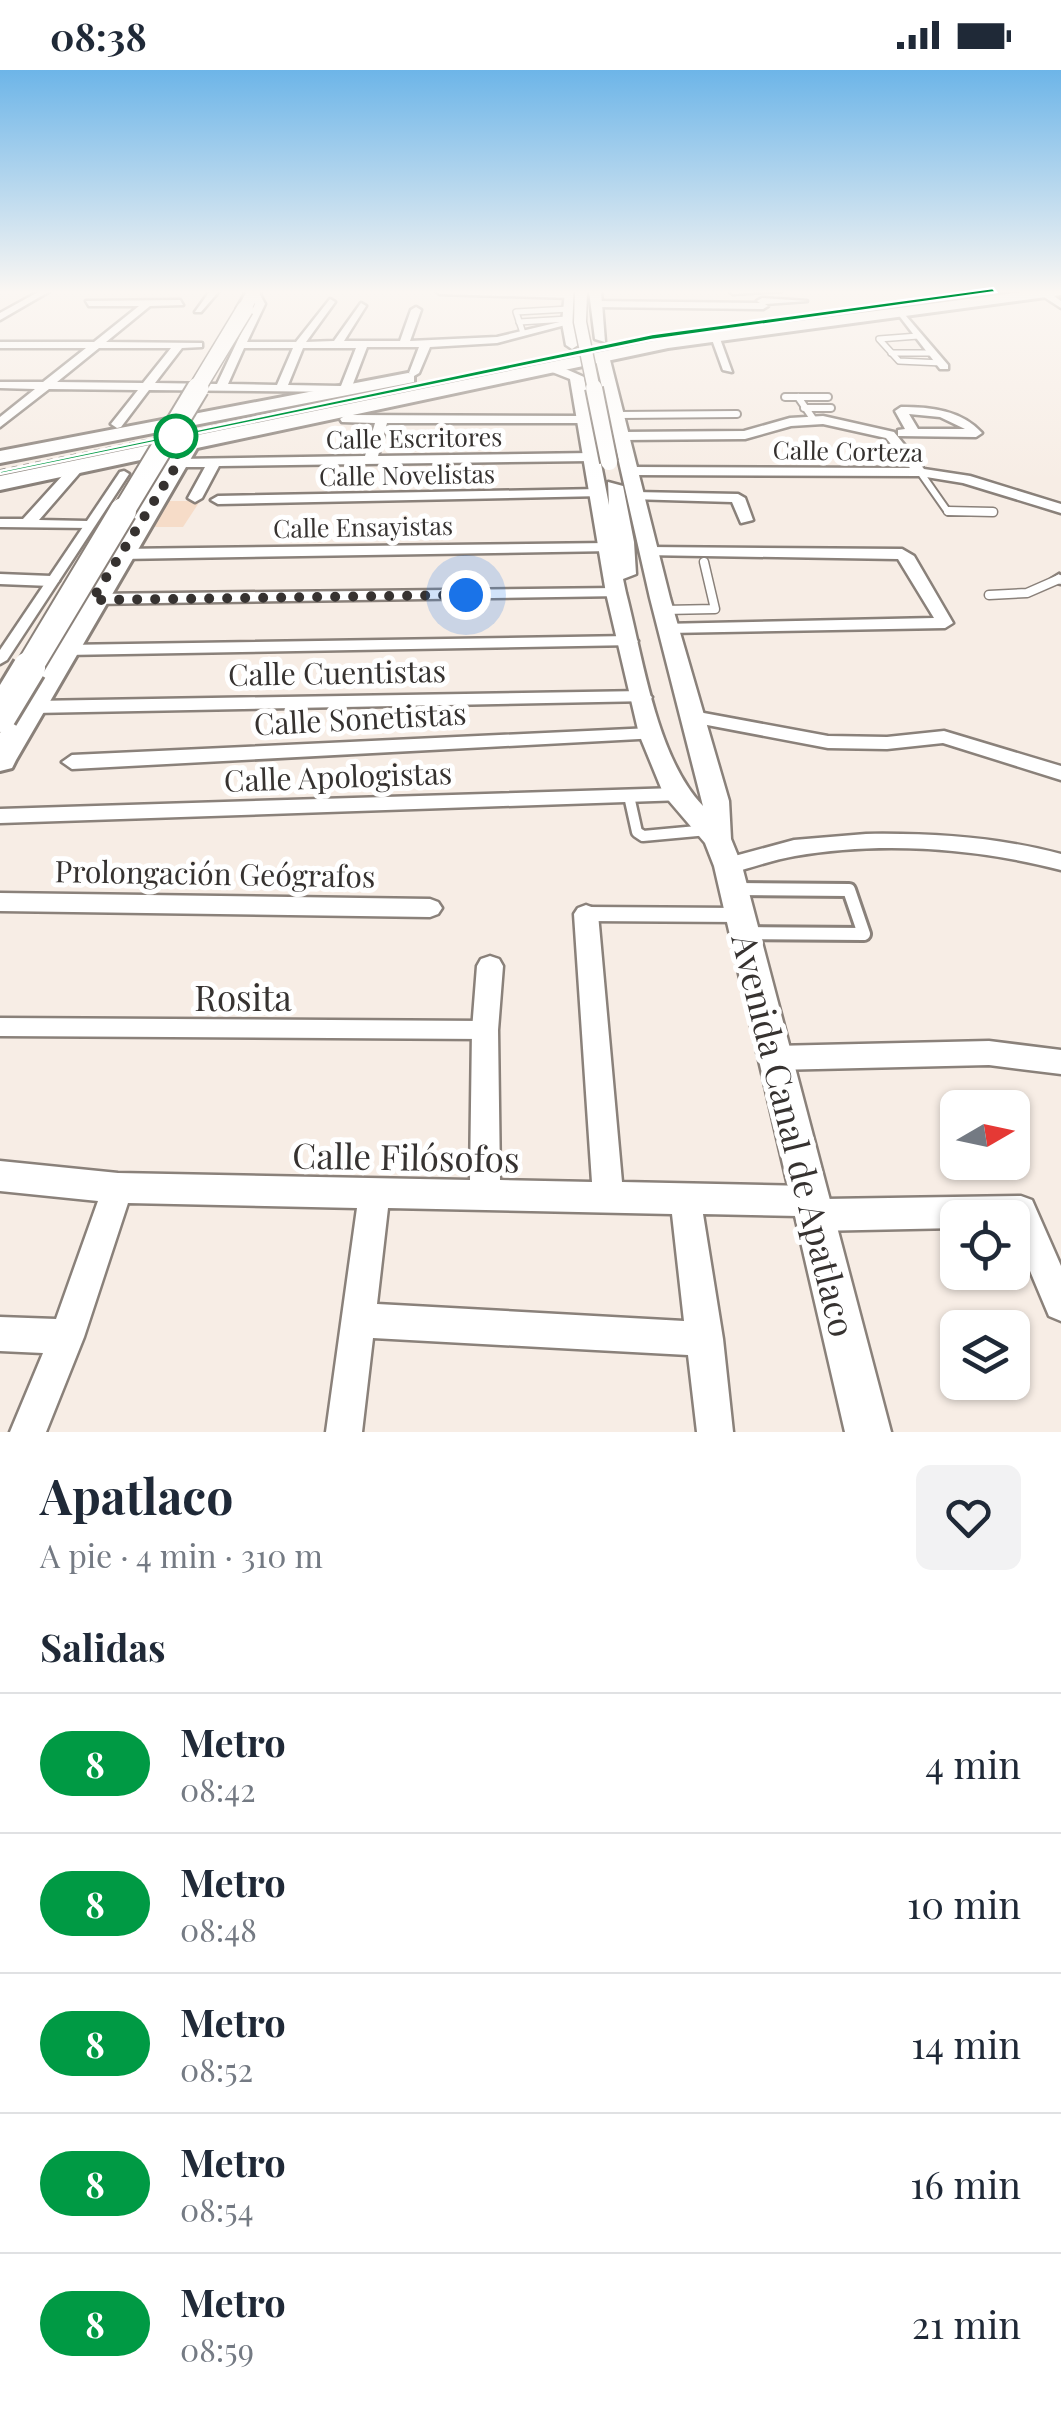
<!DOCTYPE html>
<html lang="es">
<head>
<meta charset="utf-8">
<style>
  body { margin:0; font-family:"Playfair Display",serif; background:#f2f2f3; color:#1f2937; height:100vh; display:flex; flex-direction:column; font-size:38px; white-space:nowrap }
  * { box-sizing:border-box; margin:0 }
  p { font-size:32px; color:#747a83 }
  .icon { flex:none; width:55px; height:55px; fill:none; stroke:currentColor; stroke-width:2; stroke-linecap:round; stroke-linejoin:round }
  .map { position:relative; height:1362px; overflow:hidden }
  .details { display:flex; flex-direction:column; background:#fff; flex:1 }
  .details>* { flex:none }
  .badge { padding:0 20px; border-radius:32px; font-size:35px; line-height:65px }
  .needle { width:65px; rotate:81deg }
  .tools { position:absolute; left:940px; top:1020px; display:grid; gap:20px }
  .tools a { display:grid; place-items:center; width:90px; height:90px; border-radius:15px; background:#fff; box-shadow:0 2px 8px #0004; font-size:50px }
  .you { position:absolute; width:50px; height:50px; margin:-25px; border:8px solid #fff; border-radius:50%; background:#1a73e8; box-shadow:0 0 0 15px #1a73e833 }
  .map>.badge { position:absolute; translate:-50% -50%; box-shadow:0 0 0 5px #fff }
  h2 { padding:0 40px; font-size:38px; line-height:90px }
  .round { display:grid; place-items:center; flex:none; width:105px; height:105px; border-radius:15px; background:#f2f2f3 }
  .head { display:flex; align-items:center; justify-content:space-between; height:170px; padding:0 40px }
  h1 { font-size:48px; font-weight:700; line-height:75px }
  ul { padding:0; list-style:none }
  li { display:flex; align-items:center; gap:30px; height:140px; padding:0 40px; border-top:2px solid #e0e1e3 }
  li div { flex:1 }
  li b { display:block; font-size:38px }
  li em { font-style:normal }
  li .badge { min-width:110px; font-weight:700; text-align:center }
  .status { display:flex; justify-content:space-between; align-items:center; height:70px; padding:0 50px; background:#fff; direction:ltr }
  .status svg { height:28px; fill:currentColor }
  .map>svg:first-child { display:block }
</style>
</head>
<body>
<div class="status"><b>08:38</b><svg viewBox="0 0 49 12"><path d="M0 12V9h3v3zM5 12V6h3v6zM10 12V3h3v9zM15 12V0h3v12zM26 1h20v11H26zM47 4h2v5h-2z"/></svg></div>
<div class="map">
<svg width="1061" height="1362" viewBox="0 0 1061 1362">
  <rect width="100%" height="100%" fill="#f7ede5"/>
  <polygon fill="#f6dcc8" points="168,431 200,431 183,457 151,457"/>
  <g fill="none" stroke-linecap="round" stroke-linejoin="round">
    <g stroke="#8a817a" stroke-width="8">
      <g id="service-far4">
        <polyline points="519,252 568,249"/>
        <polyline points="523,263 516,242 569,239"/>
        <polyline points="918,266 879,269 899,291 942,293"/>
        <polyline points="891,283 933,283"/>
      </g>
    </g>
    <g stroke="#8a817a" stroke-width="10">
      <g id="service-far3">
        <polyline points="785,327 828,327"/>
        <polyline points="798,327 814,350"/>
        <polyline points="804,338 831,338"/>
        <polyline points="618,345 737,344"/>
        <polyline points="920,402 948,442 993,442"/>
      </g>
    </g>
    <g stroke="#8a817a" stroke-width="11">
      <g id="service-far2">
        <polyline points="948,441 993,442"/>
        <polyline points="989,525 1027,523 1059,509"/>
        <polyline points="664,540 715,539 704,492"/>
      </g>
    </g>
    <g stroke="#8a817a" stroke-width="15">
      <polyline id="service-far1" points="629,726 637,762 643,766 708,760"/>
    </g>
    <g stroke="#8a817a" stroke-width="18">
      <polyline id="service" points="735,819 849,820 864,864 746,863"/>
    </g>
    <g stroke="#8a817a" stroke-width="5">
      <g id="pedestrian">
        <polygon points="124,401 129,404 7,590 0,594 0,580 120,402"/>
        <polygon points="586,837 740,838 746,840 749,845 746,850 740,852 586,851 580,849 577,844 580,839"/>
        <polygon points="0,948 485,951 492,954 495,960 492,966 485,969 0,966"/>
      </g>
    </g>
    <g stroke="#8a817a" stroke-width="5">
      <g id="minor">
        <polygon points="40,221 50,221 0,250 0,243"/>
        <polygon points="210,221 219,221 201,242 195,242"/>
        <path d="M250 221H258L265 234 247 272H296L330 229 335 232 306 272 334 271 361 233 366 236 344 271H400L411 240 416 237 421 240 410 271 497 267 568 250 573 253 497 273 430 277 419 303 414 306 409 303 419 277H367L351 319 345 322 149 320 121 357 117 358 111 354 138 320 49 319 0 357V347L35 319 0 318V312H43L86 278H0V272H94L139 236H89L86 231 180 230 183 235 150 236 106 272 202 273V277L182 278 155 313 217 314 255 234ZM99 278H171L143 313 57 312ZM244 278H293L277 315 228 314ZM303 278H356L341 316 288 315Z"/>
        <polygon points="436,221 571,222 576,225 571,228 440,224"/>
        <polygon points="729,221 782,221 733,224"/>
        <polygon points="1041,221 1047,221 1061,231 1061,238 1041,225"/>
        <polygon points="762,228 807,231 765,234 768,236 763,239 597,237 592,234 597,231 760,233 757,231"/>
        <polygon points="894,239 900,239 948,295 948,299 940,299"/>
        <polygon points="710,264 719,266 732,302 723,300"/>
        <path d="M901 337C931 337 961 340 982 363L976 367 898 366V360L905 359 895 341ZM909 344 940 347 965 359H918Z"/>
        <polygon points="346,345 585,346 591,350 589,353 387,353 378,386 591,383 597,387 591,391 219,396 202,428 195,432 188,428 205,397 178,397 171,393 178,389 365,386 375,353 342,352 340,349"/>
        <polygon points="823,346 894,362 924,399 970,406 1061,434 1061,443 963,413 920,406 629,405 622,401 629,397 910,398 886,368 823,354 791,356 745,369 622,370 616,366 622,362 744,361 790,348"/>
        <polygon points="72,395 84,398 39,450 87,451 94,455 92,458 0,457 0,449 23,449"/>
        <polygon points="598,419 605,423 603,426 218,434 211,430 218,426"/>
        <polygon points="635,422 738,424 745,428 753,450 741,453 732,432 630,429 628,426"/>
        <polygon points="608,473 616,478 613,481 120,489 112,484 120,479"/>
        <polygon points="648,477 902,479 914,486 953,553 945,558 668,563 662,562 662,554 934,548 898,489 643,485 640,482"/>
        <polygon points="0,504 51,506 59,511 51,516 0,514"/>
        <polygon points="1059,504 1061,514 1053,512 1051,509"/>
        <polygon points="616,518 622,520 622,526 92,534 84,529 92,524"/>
        <polygon points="629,566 638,571 635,575 65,585 56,580 65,575"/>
        <polygon points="643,621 652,627 650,631 33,643 24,637 33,631"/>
        <polygon points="693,641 828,666 887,667 944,661 1061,696 1061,710 943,673 887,679 828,678 686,651 683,647 686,643"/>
        <polygon points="651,658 661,664 658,668 72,699 62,692 72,685"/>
        <polygon points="677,718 688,725 684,730 0,753 0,739"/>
        <path d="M866 764C932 763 997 767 1061 784V800C976 778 882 771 795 786 772 790 750 798 728 804L720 802 717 796 720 790 794 770Z"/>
        <polygon points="0,823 430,829 438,832 442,838 438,844 430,847 0,841"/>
        <path d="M586 835 594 838 598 844 622 1112 810 1116 821 1120 825 1129 1021 1126 1032 1130 1061 1196V1251L1049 1246 1012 1158V1148H958V1158L814 1161 803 1156 799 1146 703 1144 723 1269 733 1362H697L688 1285 373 1268 362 1362H326L357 1138 128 1133 84 1267 46 1362H10L43 1283 0 1281V1247L56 1249 98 1131 0 1121V1091L118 1103 470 1110 472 960 477 896 481 889 490 886 499 889 503 896 498 960 500 1110 592 1112 574 844 578 838ZM388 1138 672 1144 684 1251 377 1234Z"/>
        <polygon points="989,971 1061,980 1061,1004 989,995 774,1000 764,997 760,988 764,979 774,976"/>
      </g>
    </g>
    <g stroke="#8a817a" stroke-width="5">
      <g id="tertiary">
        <polygon points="565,221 577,221 574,253 578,275 572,279 566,275 562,253"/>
        <polygon points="589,221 601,221 605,272 595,269"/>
        <path d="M602 282 609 286 670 528 729 731 731 769 742 796 891 1362H845L714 796 705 773 664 725 639 664 606 523 570 309 547 300 545 297 552 293 584 307 609 435 608 412 623 416 634 472 636 504 623 509 626 523C643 588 656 687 703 736L650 528 595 286Z"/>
      </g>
    </g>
    <g stroke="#8a817a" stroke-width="6">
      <g id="primary">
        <polygon points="247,221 261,221 250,242 245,244 237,239"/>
        <polygon points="1030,221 1061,221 1061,225 668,278 197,378 16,690 12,698 0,701 0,663 173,383 0,420 0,406 668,268"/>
        <polygon points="408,303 414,304 414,312 0,393 0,381"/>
      </g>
    </g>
    <use href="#service-far4" stroke="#fff" stroke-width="5"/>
    <use href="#service-far3" stroke="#fff" stroke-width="6"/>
    <use href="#service-far2" stroke="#fff" stroke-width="8"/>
    <use href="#service-far1" stroke="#fff" stroke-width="10"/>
    <use href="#service" stroke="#fff" stroke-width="12"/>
    <use href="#pedestrian" fill="#fff" fill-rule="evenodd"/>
    <use href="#minor" fill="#fff" fill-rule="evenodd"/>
    <use href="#tertiary" fill="#fff" fill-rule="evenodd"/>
    <use href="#primary" fill="#fff" fill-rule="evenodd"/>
    <polyline stroke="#8d8681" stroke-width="4" stroke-dasharray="6 6" stroke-linecap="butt" points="0,401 652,267 993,221"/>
    <g stroke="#8a817a" stroke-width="15" stroke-linecap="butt">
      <polyline id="tertiary-bridge-far1" points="581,221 580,252 594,320"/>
    </g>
    <g stroke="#8a817a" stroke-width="20" stroke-linecap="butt">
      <polyline id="tertiary-bridge" points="594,318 609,392"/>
    </g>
    <g stroke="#8a817a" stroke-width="19" stroke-linecap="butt">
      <polyline id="primary-bridge-far3" points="196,320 245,239"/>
    </g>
    <g stroke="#8a817a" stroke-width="25" stroke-linecap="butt">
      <polyline id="primary-bridge-far2" points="122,444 198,318"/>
    </g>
    <g stroke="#8a817a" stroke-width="30" stroke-linecap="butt">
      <polyline id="primary-bridge-far1" points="27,601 123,441"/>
    </g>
    <g stroke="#8a817a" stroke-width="38" stroke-linecap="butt">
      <polyline id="primary-bridge" points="0,646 29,598"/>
    </g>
    <use href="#tertiary-bridge-far1" stroke="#fff" stroke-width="12"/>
    <use href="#tertiary-bridge" stroke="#fff" stroke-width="16"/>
    <use href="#primary-bridge-far3" stroke="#fff" stroke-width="16"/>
    <use href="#primary-bridge-far2" stroke="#fff" stroke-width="21"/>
    <use href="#primary-bridge-far1" stroke="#fff" stroke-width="26"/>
    <use href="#primary-bridge" stroke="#fff" stroke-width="32"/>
  </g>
  <linearGradient id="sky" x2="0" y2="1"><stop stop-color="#6db5e8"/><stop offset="0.54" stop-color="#fbf7f3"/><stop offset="1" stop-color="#fbf7f3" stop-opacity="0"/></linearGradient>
  <rect width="1061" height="411" fill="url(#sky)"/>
  <polygon fill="#009a44" stroke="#fff" stroke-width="2.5" points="993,218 996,222 652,270 0,404 0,401 652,264"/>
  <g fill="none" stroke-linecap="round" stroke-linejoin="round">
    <polyline stroke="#363230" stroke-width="10" stroke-dasharray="0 18" points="176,366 178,393 92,530 466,525"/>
  </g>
  <circle fill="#fff" stroke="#009a44" stroke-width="5" cx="176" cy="366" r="20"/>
  <g text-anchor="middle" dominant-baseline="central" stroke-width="10" stroke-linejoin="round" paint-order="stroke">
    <g font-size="25" fill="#363230" stroke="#fff">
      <text transform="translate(414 367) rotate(-1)">Calle Escritores</text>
      <text transform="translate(848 380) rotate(1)">Calle Corteza</text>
      <text transform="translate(407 404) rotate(-1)">Calle Novelistas</text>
      <text transform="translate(363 456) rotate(-1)">Calle Ensayistas</text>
    </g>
    <g font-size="30" fill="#363230" stroke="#fff">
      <text transform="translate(337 602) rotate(-1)">Calle Cuentistas</text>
      <text transform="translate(360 648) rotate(-3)">Calle Sonetistas</text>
      <text transform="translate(338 706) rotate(-2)">Calle Apologistas</text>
      <text transform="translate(215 803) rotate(1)">Prolongación Geógrafos</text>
    </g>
    <g font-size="35" fill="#363230" stroke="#fff">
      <text x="243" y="926">Rosita</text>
      <text transform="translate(795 1065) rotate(76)">Avenida Canal de Apatlaco</text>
      <text transform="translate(406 1086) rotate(1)">Calle Filósofos</text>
    </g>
  </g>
</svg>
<div class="tools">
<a><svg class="needle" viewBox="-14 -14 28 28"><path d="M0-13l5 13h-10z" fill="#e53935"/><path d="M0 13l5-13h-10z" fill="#747a83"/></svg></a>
<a><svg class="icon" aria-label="locate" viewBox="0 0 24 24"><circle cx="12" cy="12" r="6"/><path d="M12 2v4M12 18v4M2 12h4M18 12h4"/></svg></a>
<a><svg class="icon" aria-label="layers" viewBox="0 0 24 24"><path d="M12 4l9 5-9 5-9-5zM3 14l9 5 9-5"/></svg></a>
</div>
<div class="you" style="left:466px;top:525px"></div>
</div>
<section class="details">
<div class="head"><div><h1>Apatlaco</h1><p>A pie · 4 min · 310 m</p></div><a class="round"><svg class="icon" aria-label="heart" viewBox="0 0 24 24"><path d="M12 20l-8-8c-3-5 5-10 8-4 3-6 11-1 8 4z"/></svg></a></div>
<h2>Salidas</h2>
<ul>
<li><span class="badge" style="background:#009a44;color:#fff">8</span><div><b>Metro</b><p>08:42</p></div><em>4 min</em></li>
<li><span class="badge" style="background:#009a44;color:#fff">8</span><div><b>Metro</b><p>08:48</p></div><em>10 min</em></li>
<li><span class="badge" style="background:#009a44;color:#fff">8</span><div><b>Metro</b><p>08:52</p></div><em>14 min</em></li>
<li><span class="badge" style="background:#009a44;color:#fff">8</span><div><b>Metro</b><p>08:54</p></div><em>16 min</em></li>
<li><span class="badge" style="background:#009a44;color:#fff">8</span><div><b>Metro</b><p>08:59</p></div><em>21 min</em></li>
</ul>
</section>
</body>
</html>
